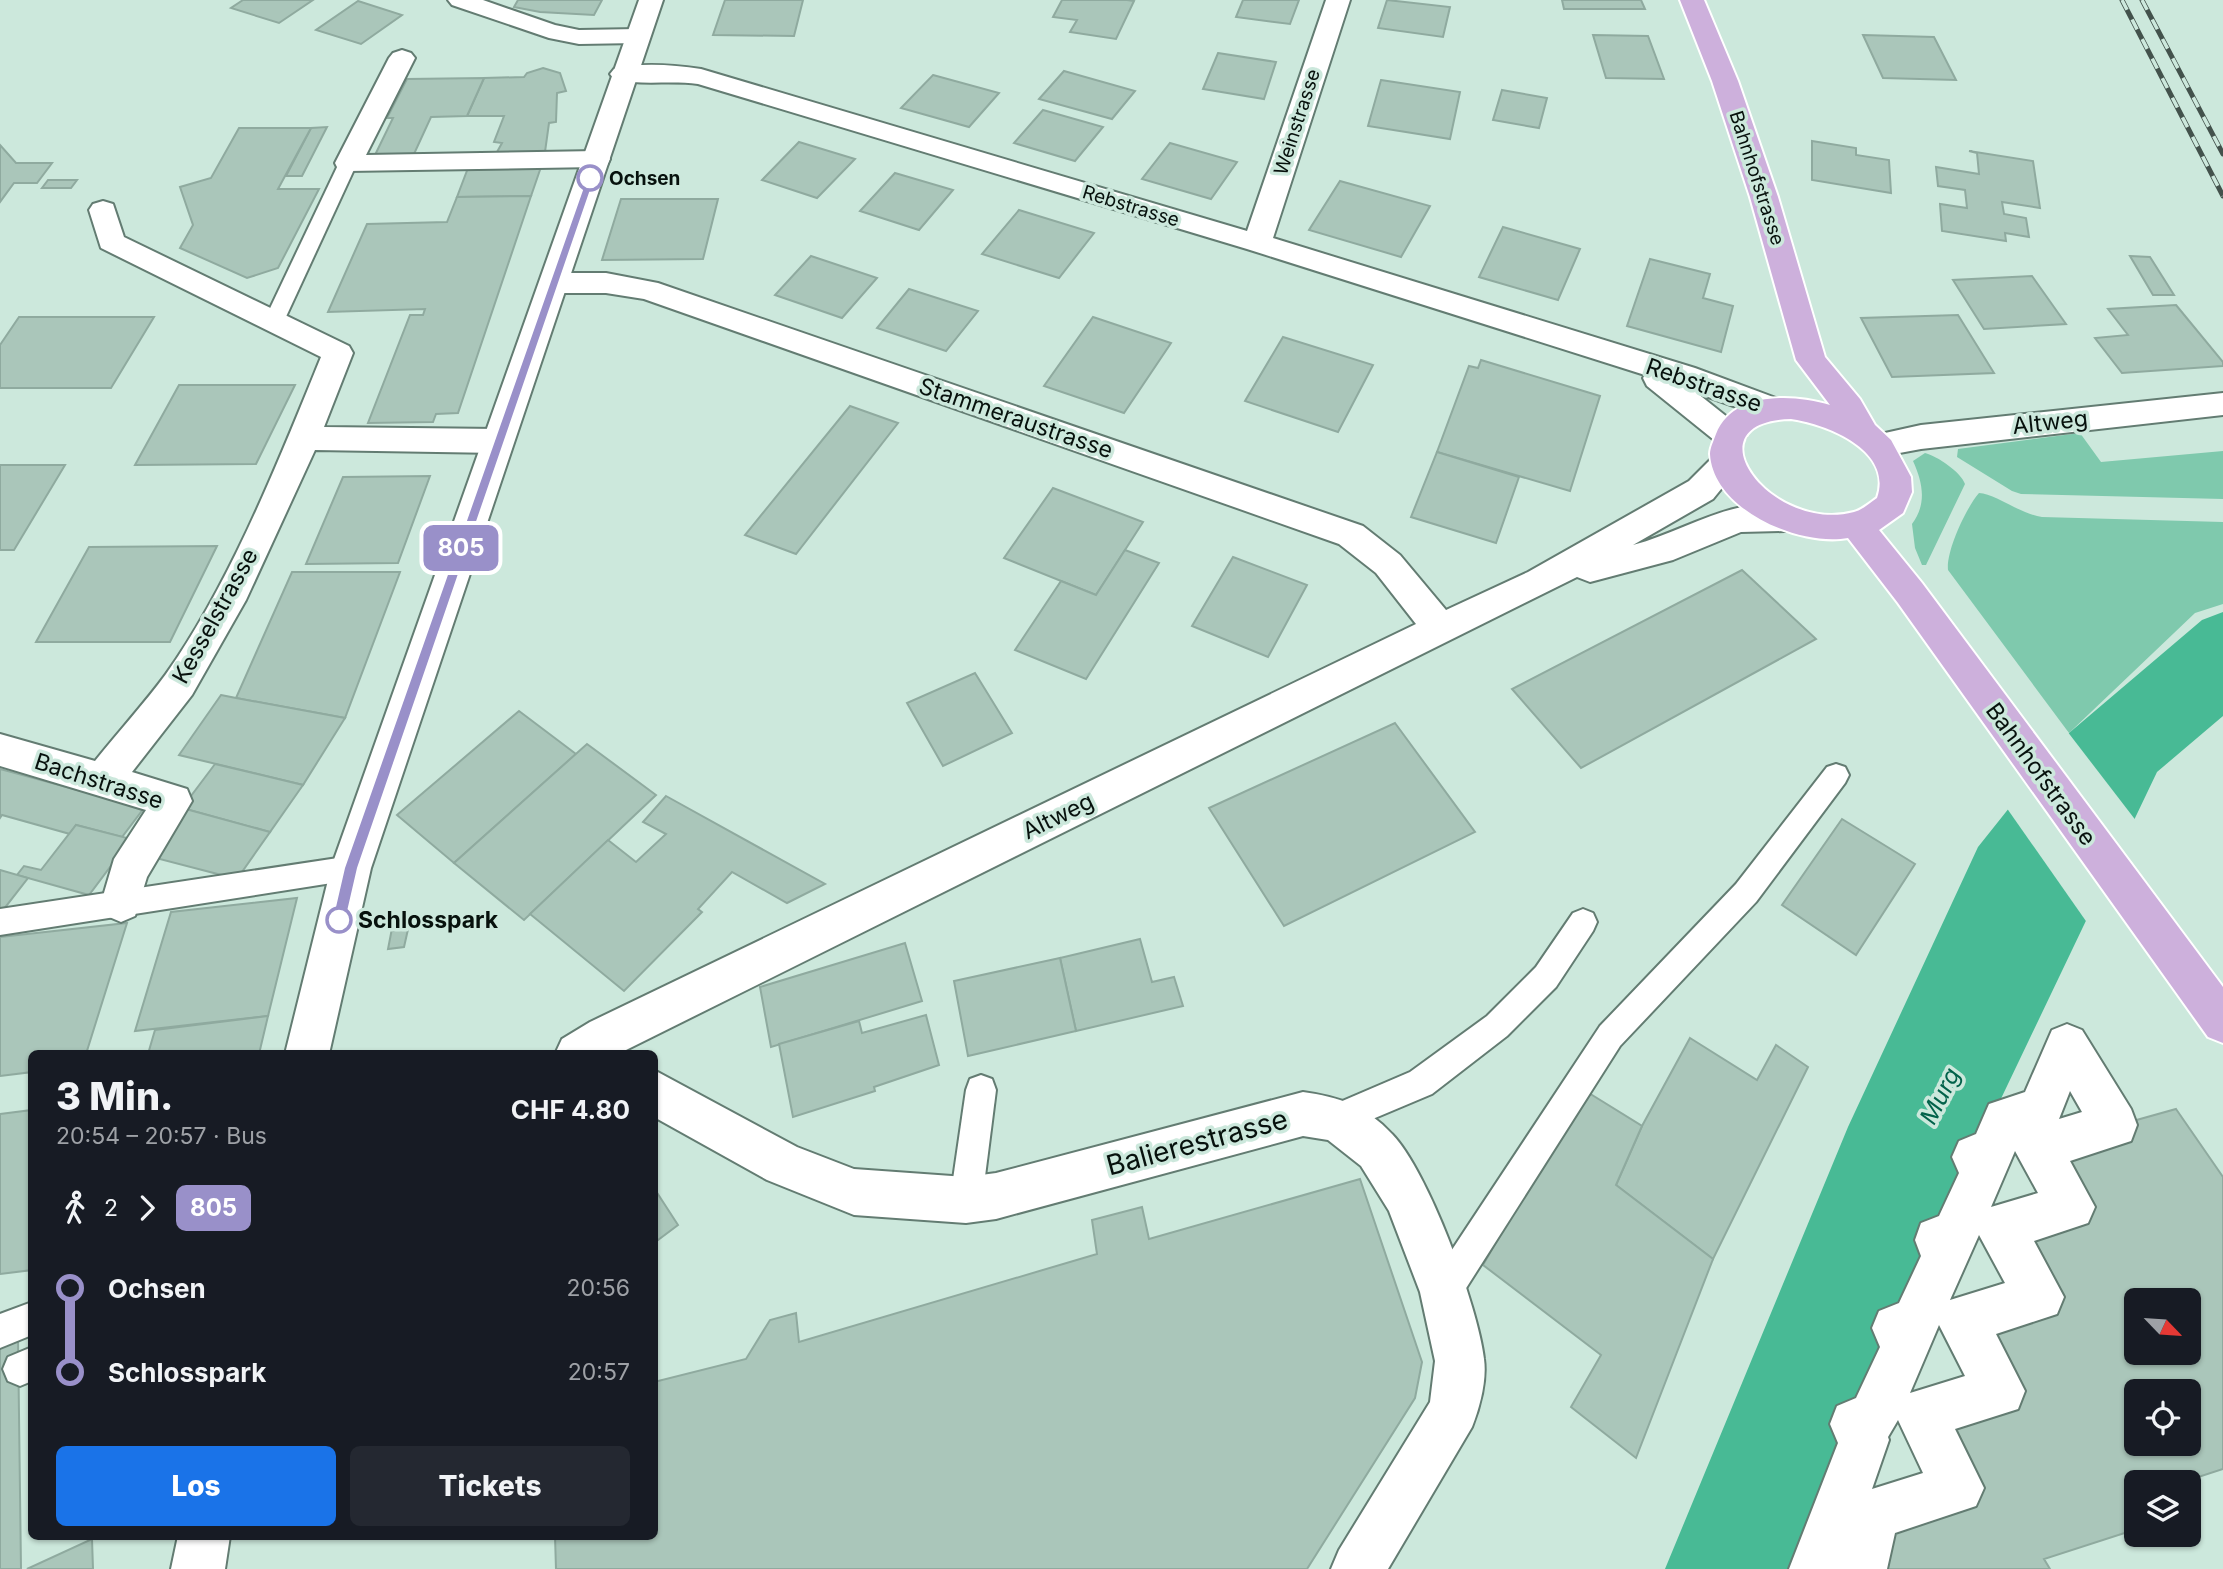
<!DOCTYPE html>
<html lang="de">
<head>
<meta charset="utf-8">
<style>
  body { margin:0; font-family:Inter,sans-serif; background:#242831; color:#f1f3f6; height:100vh; display:flex; flex-direction:column; font-size:26px; white-space:nowrap }
  * { box-sizing:border-box; margin:0 }
  p { font-size:23px; color:#9ea1a6 }
  .icon { flex:none; width:38px; height:38px; fill:none; stroke:currentColor; stroke-width:2; stroke-linecap:round; stroke-linejoin:round }
  .map { position:relative; flex:1; overflow:hidden }
  .details { position:absolute; left:28px; top:1050px; width:630px; height:490px; display:flex; flex-direction:column; background:#171b24; border-radius:10px; box-shadow:0 2px 5px #0004 }
  .details>* { flex:none }
  .badge { padding:0 14px; border-radius:10px; font-size:24px; line-height:46px }
  .needle { width:46px; rotate:115deg }
  .controls { position:absolute; left:2124px; top:1288px; display:grid; gap:14px }
  .controls a { display:grid; place-items:center; width:77px; height:77px; border-radius:10px; background:#171b24; box-shadow:0 2px 5px #0004; font-size:35px }
  .map>.badge { position:absolute; translate:-50% -50%; box-shadow:0 0 0 4px #fff }
  .legs { display:flex; align-items:center; gap:10px; height:77px; padding:0 28px; font-size:23px }
  .legs p { margin-inline-start:auto }
  .summary { display:flex; align-items:center; justify-content:space-between; height:119px; padding:0 28px }
  h1 { font-size:38px; font-weight:800; line-height:52px }
  .primary-button { display:flex; gap:14px; margin-top:auto; padding:14px 28px }
  .primary-button a { flex:1; height:80px; border-radius:10px; background:#1a73e8; color:#fff; font-size:28px; font-weight:800; line-height:80px; text-align:center }
  .primary-button a+a { background:#242831; color:#f1f3f6 }
  ul { padding:0 28px; list-style:none }
  li { display:flex; align-items:center; gap:24px; height:84px; font-size:26px }
  li i { display:grid; place-items:center; width:10px; height:100%; margin:0 9px; background:currentColor }
  li i::after { content:''; width:18px; height:18px; margin:-9px; border:5px solid; border-radius:50%; background:#171b24 }
  li p { margin-inline-start:auto }
  li:first-child i { background:linear-gradient(#0000 50%,currentColor 0) }
  li:last-child i { background:linear-gradient(currentColor 50%,#0000 0) }
  .map>svg:first-child { display:block }
</style>
</head>
<body>
<div class="map">
<svg width="2223" height="1569" viewBox="0 0 2223 1569">
  <rect width="100%" height="100%" fill="#cce8dc"/>
  <g fill="#7fc9ad">
    <polygon points="2080,433 2101,462 2223,451 2223,499 2021,494 2012,491 1957,457 1958,449"/>
    <path d="M1925 453C1937 456 1961 472 1965 484L1926 565H1922L1915 548 1912 524C1927 504 1923 483 1913 461Z"/>
    <path d="M1979 493C1994 493 2020 514 2042 517L2223 522V604L2195 613 2069 733 1948 570C1946 551 1966 508 1979 493Z"/>
  </g>
  <polygon fill="#48ba95" points="2223,612 2223,716 2157,772 1891,1329 1798,1569 1665,1569 1848,1127 1978,847 2069,733 2202,620"/>
  <polygon fill="#cce8dc" points="2067,731 2137,822 2088,924 2006,807"/>
  <g fill="#aac6ba" stroke="#8faa9f" stroke-width="2" fill-rule="evenodd">
    <polygon points="243,0 313,0 279,23 231,8"/>
    <polygon points="518,0 602,0 594,15 540,12 514,7"/>
    <polygon points="725,0 803,0 794,36 713,35"/>
    <polygon points="1062,0 1127,0 1134,1 1116,39 1070,32 1077,20 1053,17"/>
    <polygon points="1243,0 1299,0 1290,24 1236,17"/>
    <polygon points="1387,0 1450,7 1443,37 1378,28"/>
    <polygon points="1562,0 1641,0 1645,9 1564,9"/>
    <polygon points="358,1 402,15 361,44 316,30"/>
    <polygon points="1593,35 1648,36 1664,79 1606,78"/>
    <polygon points="1863,35 1934,37 1956,80 1883,78"/>
    <polygon points="1218,53 1276,62 1264,99 1203,89"/>
    <polygon points="543,68 560,73 566,91 557,93 556,122 549,123 545,152 497,152 502,143 494,142 504,116 467,116 484,78 524,77 527,73"/>
    <polygon points="1064,71 1135,91 1112,119 1039,99"/>
    <polygon points="933,75 999,93 969,127 901,108"/>
    <polygon points="484,78 467,116 431,117 414,154 375,155 393,118 387,118 407,79"/>
    <polygon points="1381,80 1460,92 1450,139 1368,126"/>
    <polygon points="1502,90 1547,98 1539,128 1493,120"/>
    <polygon points="1043,110 1103,127 1075,161 1014,143"/>
    <polygon points="327,127 302,176 286,176 311,128"/>
    <polygon points="239,128 311,128 278,189 319,189 278,268 247,278 180,248 193,225 180,187 211,178"/>
    <polygon points="1812,141 1856,148 1856,155 1889,160 1891,193 1812,180"/>
    <polygon points="799,142 855,159 817,198 762,180"/>
    <polygon points="1170,143 1237,162 1211,199 1142,179"/>
    <polygon points="0,145 16,163 52,163 37,183 14,183 0,202"/>
    <polygon points="1969,151 2033,161 2040,208 2002,202 2004,214 2026,218 2029,237 2005,233 2006,241 1942,231 1940,204 1967,208 1965,190 1938,186 1936,167 1979,174 1977,153"/>
    <polygon points="541,167 531,196 457,197 468,168"/>
    <polygon points="895,173 953,190 919,230 860,211"/>
    <polygon points="48,180 77,180 71,188 42,188"/>
    <polygon points="1340,181 1430,206 1401,257 1309,230"/>
    <polygon points="531,196 458,413 436,414 433,422 368,423 410,315 423,315 425,309 328,312 367,224 447,222 457,197"/>
    <polygon points="621,199 718,199 703,259 602,260"/>
    <polygon points="1019,210 1094,233 1059,278 982,254"/>
    <polygon points="1503,227 1580,249 1558,300 1479,277"/>
    <polygon points="811,256 877,278 842,318 775,295"/>
    <polygon points="2130,256 2150,257 2174,295 2153,295"/>
    <polygon points="1650,259 1710,274 1703,298 1733,306 1721,352 1627,326"/>
    <polygon points="2032,276 2066,324 1984,329 1953,280"/>
    <polygon points="909,289 978,311 946,351 877,328"/>
    <polygon points="2176,305 2223,362 2223,366 2122,373 2095,338 2128,335 2108,309"/>
    <polygon points="1958,315 1994,373 1892,377 1861,318"/>
    <polygon points="19,317 154,317 111,388 0,388 0,345"/>
    <polygon points="1093,317 1171,343 1124,413 1044,386"/>
    <polygon points="1283,337 1373,365 1338,432 1245,401"/>
    <polygon points="1481,360 1600,396 1570,491 1437,452 1469,366 1478,368"/>
    <polygon points="179,385 295,385 256,464 135,465"/>
    <polygon points="850,406 898,423 796,554 745,535"/>
    <polygon points="1437,452 1519,477 1496,543 1411,517"/>
    <polygon points="0,465 65,465 14,550 0,550"/>
    <polygon points="430,476 398,563 306,564 343,477"/>
    <polygon points="1053,488 1143,522 1096,595 1004,558"/>
    <polygon points="217,546 170,642 36,642 89,547"/>
    <polygon points="1125,550 1159,563 1086,679 1015,650 1061,581 1096,595"/>
    <polygon points="1233,557 1307,585 1268,657 1192,626"/>
    <polygon points="1742,570 1816,639 1581,768 1512,689"/>
    <polygon points="292,572 400,572 345,718 236,698"/>
    <polygon points="975,673 1012,733 943,766 907,703"/>
    <polygon points="221,695 236,698 345,718 303,785 179,755"/>
    <polygon points="519,711 576,754 454,863 397,815"/>
    <polygon points="1395,723 1475,832 1284,926 1209,808"/>
    <polygon points="587,744 656,795 524,920 454,863"/>
    <polygon points="215,764 303,785 270,832 182,808"/>
    <polygon points="0,769 144,808 122,837 76,825 70,834 2,815 0,818"/>
    <polygon points="666,796 825,884 787,903 732,872 698,909 702,912 624,991 530,914 608,840 636,862 666,834 643,822"/>
    <polygon points="182,808 270,832 237,879 148,856"/>
    <polygon points="1842,819 1915,864 1856,955 1782,905"/>
    <polygon points="76,825 131,839 89,895 17,875 24,866 41,870"/>
    <polygon points="0,870 28,878 0,914"/>
    <polygon points="297,898 268,1016 135,1031 171,912"/>
    <polygon points="411,916 404,947 388,949 394,918"/>
    <polygon points="127,923 86,1054 32,1054 32,1072 0,1076 0,937"/>
    <polygon points="1140,939 1152,982 1174,977 1183,1006 1076,1031 1060,958"/>
    <polygon points="905,943 922,1001 771,1047 760,987"/>
    <polygon points="1060,958 1076,1031 968,1056 954,981"/>
    <polygon points="926,1015 939,1065 874,1087 875,1091 793,1117 779,1044 859,1021 862,1033"/>
    <polygon points="268,1016 259,1054 148,1054 155,1030"/>
    <polygon points="1690,1038 1757,1080 1776,1045 1808,1067 1713,1259 1616,1185 1642,1126"/>
    <polygon points="1584,1090 1642,1126 1616,1185 1713,1259 1636,1458 1571,1407 1601,1355 1483,1265"/>
    <path d="M2176 1109 2223 1177V1469L2183 1482H2137V1529L2044 1559 2050 1569H1860L1874 1514 1958 1488 1920 1414 2000 1391 1961 1320 2040 1297 1999 1227 2072 1207 2036 1148ZM2137 1300H2189V1353H2137ZM2137 1391H2189V1444H2137Z"/>
    <polygon points="32,1110 32,1270 0,1274 0,1114"/>
    <polygon points="1360,1179 1422,1362 1415,1398 1307,1569 556,1569 555,1536 654,1536 654,1382 746,1359 770,1320 796,1313 799,1342 1097,1254 1092,1220 1142,1207 1149,1239"/>
    <polygon points="654,1188 678,1225 654,1243"/>
    <polygon points="18,1337 21,1569 0,1569 0,1346"/>
    <polygon points="92,1539 93,1569 27,1569"/>
  </g>
  <g fill="none" stroke-linecap="round" stroke-linejoin="round">
    <g stroke="#637c72" stroke-width="4">
      <g id="lane">
        <polygon points="348,157 357,163 284,321 281,326 267,326 264,321 339,163"/>
        <polygon points="1836,764 1845,767 1849,775 1845,783 1756,902 1620,1046 1456,1304 1444,1308 1432,1304 1428,1292 1432,1280 1600,1026 1736,884 1827,767"/>
        <polygon points="351,856 361,859 365,868 361,877 351,880 0,935 0,909"/>
        <polygon points="1583,909 1593,913 1597,922 1593,931 1556,987 1507,1036 1432,1094 1337,1134 1326,1130 1322,1119 1326,1108 1410,1072 1487,1016 1536,967 1573,913"/>
        <polygon points="981,1075 992,1079 996,1090 982,1200 977,1211 966,1216 955,1211 950,1200 966,1090 970,1079"/>
        <polygon points="32,1302 32,1335 0,1348 0,1314"/>
        <polygon points="32,1347 32,1381 20,1386 8,1381 3,1369 8,1357"/>
      </g>
    </g>
    <g stroke="#637c72" stroke-width="4">
      <g id="street">
        <polygon points="448,0 483,0 555,25 579,30 638,29 647,31 650,36 647,41 638,43 579,44 549,38 452,5"/>
        <path d="M1326 0H1350L1273 238 1695 368 1784 401 1789 409 1784 417 1773 420 1697 393 1741 428 1746 436 1741 444 1730 448 1719 444 1647 386 1643 378 1645 375 1247 249 698 84C670 80 641 86 614 79L610 74 614 69C641 62 673 65 701 69L1247 231Z"/>
        <polygon points="402,50 411,53 415,58 366,155 597,151 607,153 610,159 607,165 597,167 348,171 338,169 335,163 389,58 393,53"/>
        <path d="M103 201 113 204 124 237 349 346 353 353 324 427 498 429 509 433 514 441 509 449 498 453 315 450 246 600 192 695 132 772 187 789 192 801 147 877 135 916 121 922 107 916 101 903 114 859 146 810 0 766V734L95 761C118 732 144 704 166 674 230 584 279 460 321 357L101 248 89 210 93 204Z"/>
        <path d="M555 273H606L658 283 1363 526 1400 555 1446 610 1528 572 1689 481 1716 454 1727 450 1738 454 1743 462 1713 499 1633 545C1687 531 1739 491 1797 509L1802 518 1797 527 1785 531 1741 532 1673 560 1590 582 1577 577 618 1054H555L562 1039 590 1022 1416 624 1376 573 1339 544 644 299 606 293H555L545 290 540 283 545 276Z"/>
        <polygon points="2223,393 2223,415 1921,449 1878,457 1867,453 1862,445 1867,437 1921,425"/>
        <path d="M2067 1024 2082 1030 2131 1109 2137 1125 2131 1141 2070 1161 2095 1207 2088 1223 2034 1241 2064 1297 2057 1314 1996 1334 2025 1391 2018 1409 1955 1429 1984 1488 1976 1506 1895 1533 1887 1569H1789L1838 1443 1830 1424 1837 1406 1856 1398 1880 1347 1872 1328 1879 1311 1899 1303 1921 1256 1915 1240 1921 1223 1939 1216 1959 1173 1952 1157 1959 1141 1976 1134 1989 1104 2025 1092 2052 1030ZM2070 1091 2082 1112 2059 1119ZM2015 1151 2038 1193 1991 1207ZM1979 1235 2005 1283 1950 1300ZM1939 1325 1965 1376 1910 1393ZM1898 1420 1923 1473 1872 1489 1889 1440 1888 1437Z"/>
        <path d="M654 1070 797 1147 854 1169 966 1177 996 1173 1303 1092C1339 1097 1366 1106 1392 1134 1428 1171 1478 1307 1484 1359 1487 1380 1480 1407 1472 1427L1388 1569H1331L1339 1550 1430 1402 1435 1361 1420 1292 1389 1211 1361 1166 1328 1140 1303 1136 996 1219 966 1223 854 1215 767 1180 654 1117Z"/>
      </g>
    </g>
    <g stroke="#637c72" stroke-width="4">
      <g id="secondary">
        <polygon points="639,0 663,0 371,868 329,1054 285,1054 331,868"/>
        <polygon points="178,1536 230,1536 225,1569 171,1569"/>
      </g>
    </g>
    <g stroke="#fff" stroke-width="4">
      <path id="primary" d="M1680 0H1704L1738 81 1778 197 1825 357 1860 399 1875 425 1891 440 1911 477 1912 492 1903 513 1879 530 1922 583 2223 987V1043L2208 1037 1898 603 1848 538C1800 547 1713 510 1710 454 1710 448 1714 440 1716 434 1733 391 1793 394 1830 405L1796 360 1750 197 1712 81ZM1791 419C1826 424 1894 450 1877 498 1870 503 1862 510 1854 512 1772 534 1686 422 1791 419Z"/>
    </g>
    <use href="#lane" fill="#fff" fill-rule="evenodd"/>
    <use href="#street" fill="#fff" fill-rule="evenodd"/>
    <use href="#secondary" fill="#fff" fill-rule="evenodd"/>
    <use href="#primary" fill="#cdb0dc" fill-rule="evenodd"/>
    <g stroke="#43524c" stroke-width="5">
      <g id="rail">
        <polyline points="2122,0 2223,196"/>
        <polyline points="2142,0 2223,154"/>
      </g>
    </g>
    <use href="#rail" stroke="#cce8dc" stroke-width="3.5" stroke-dasharray="11" stroke-linecap="butt"/>
  </g>
  <polygon fill="#9990c9" stroke="#fff" stroke-width="2" points="587,176 595,178 358,868 346,920 339,927 332,920 344,868"/>
  <g fill="#fff" stroke="#9990c9" stroke-width="3.5">
    <circle cx="590" cy="178" r="12"/>
    <circle cx="339" cy="920" r="12"/>
  </g>
  <g text-anchor="middle" dominant-baseline="central" stroke-width="7" stroke-linejoin="round" paint-order="stroke">
    <g font-size="19" fill="#07110d" stroke="#cce8dc">
      <text transform="translate(1297 122) rotate(-72)">Weinstrasse</text>
      <text transform="translate(1757 178) rotate(72)">Bahnhofstrasse</text>
      <text transform="translate(1131 206) rotate(17)">Rebstrasse</text>
    </g>
    <g font-size="19" font-weight="bold" fill="#07110d" stroke="#cce8dc" text-anchor="start">
      <text x="609" y="178">Ochsen</text>
    </g>
    <g font-size="23" fill="#07110d" stroke="#cce8dc">
      <text transform="translate(1704 385) rotate(19)">Rebstrasse</text>
      <text transform="translate(1016 418) rotate(19)">Stammeraustrasse</text>
      <text transform="translate(2050 422) rotate(-6)">Altweg</text>
      <text transform="translate(215 616) rotate(-61)">Kesselstrasse</text>
      <text transform="translate(2041 774) rotate(54)">Bahnhofstrasse</text>
      <text transform="translate(99 781) rotate(18)">Bachstrasse</text>
      <text transform="translate(1058 816) rotate(-26)">Altweg</text>
    </g>
    <g font-size="23" font-weight="bold" fill="#07110d" stroke="#cce8dc" text-anchor="start">
      <text x="358" y="920">Schlosspark</text>
    </g>
    <g font-size="24" font-style="italic" fill="#02624a" stroke="#cce8dc">
      <text transform="translate(1940 1096) rotate(-63)">Murg</text>
    </g>
    <g font-size="28" fill="#07110d" stroke="#cce8dc">
      <text transform="translate(1197 1142) rotate(-15)">Balierestrasse</text>
    </g>
  </g>
</svg>
<div class="controls">
<a><svg class="needle" viewBox="-14 -14 28 28"><path d="M0-13l5 13h-10z" fill="#e53935"/><path d="M0 13l5-13h-10z" fill="#9ea1a6"/></svg></a>
<a><svg class="icon" aria-label="locate" viewBox="0 0 24 24"><circle cx="12" cy="12" r="6"/><path d="M12 2v4M12 18v4M2 12h4M18 12h4"/></svg></a>
<a><svg class="icon" aria-label="layers" viewBox="0 0 24 24"><path d="M12 4l9 5-9 5-9-5zM3 14l9 5 9-5"/></svg></a>
</div>
<b class="badge" style="left:461px;top:548px;background:#9990c9;color:#fff">805</b>
<section class="details">
<div class="summary"><div><h1>3 Min.</h1><p>20:54 – 20:57 · Bus</p></div><b>CHF 4.80</b></div>
<div class="legs"><svg class="icon" aria-label="walk" viewBox="0 0 24 24"><circle cx="13" cy="4" r="2"/><path d="M13 8l-2 6 4 7M11 14l-3 7M7 12l3-4h3l4 4"/></svg>2<svg class="icon" aria-label="forward" viewBox="0 0 24 24"><path d="M9 5l7 7-7 7"/></svg><b class="badge" style="background:#9990c9;color:#fff">805</b></div>
<ul>
<li><i style="color:#9990c9"></i><b>Ochsen</b><p>20:56</p></li>
<li><i style="color:#9990c9"></i><b>Schlosspark</b><p>20:57</p></li>
</ul>
<div class="primary-button"><a>Los</a><a>Tickets</a></div>
</section>
</div>
</body>
</html>
